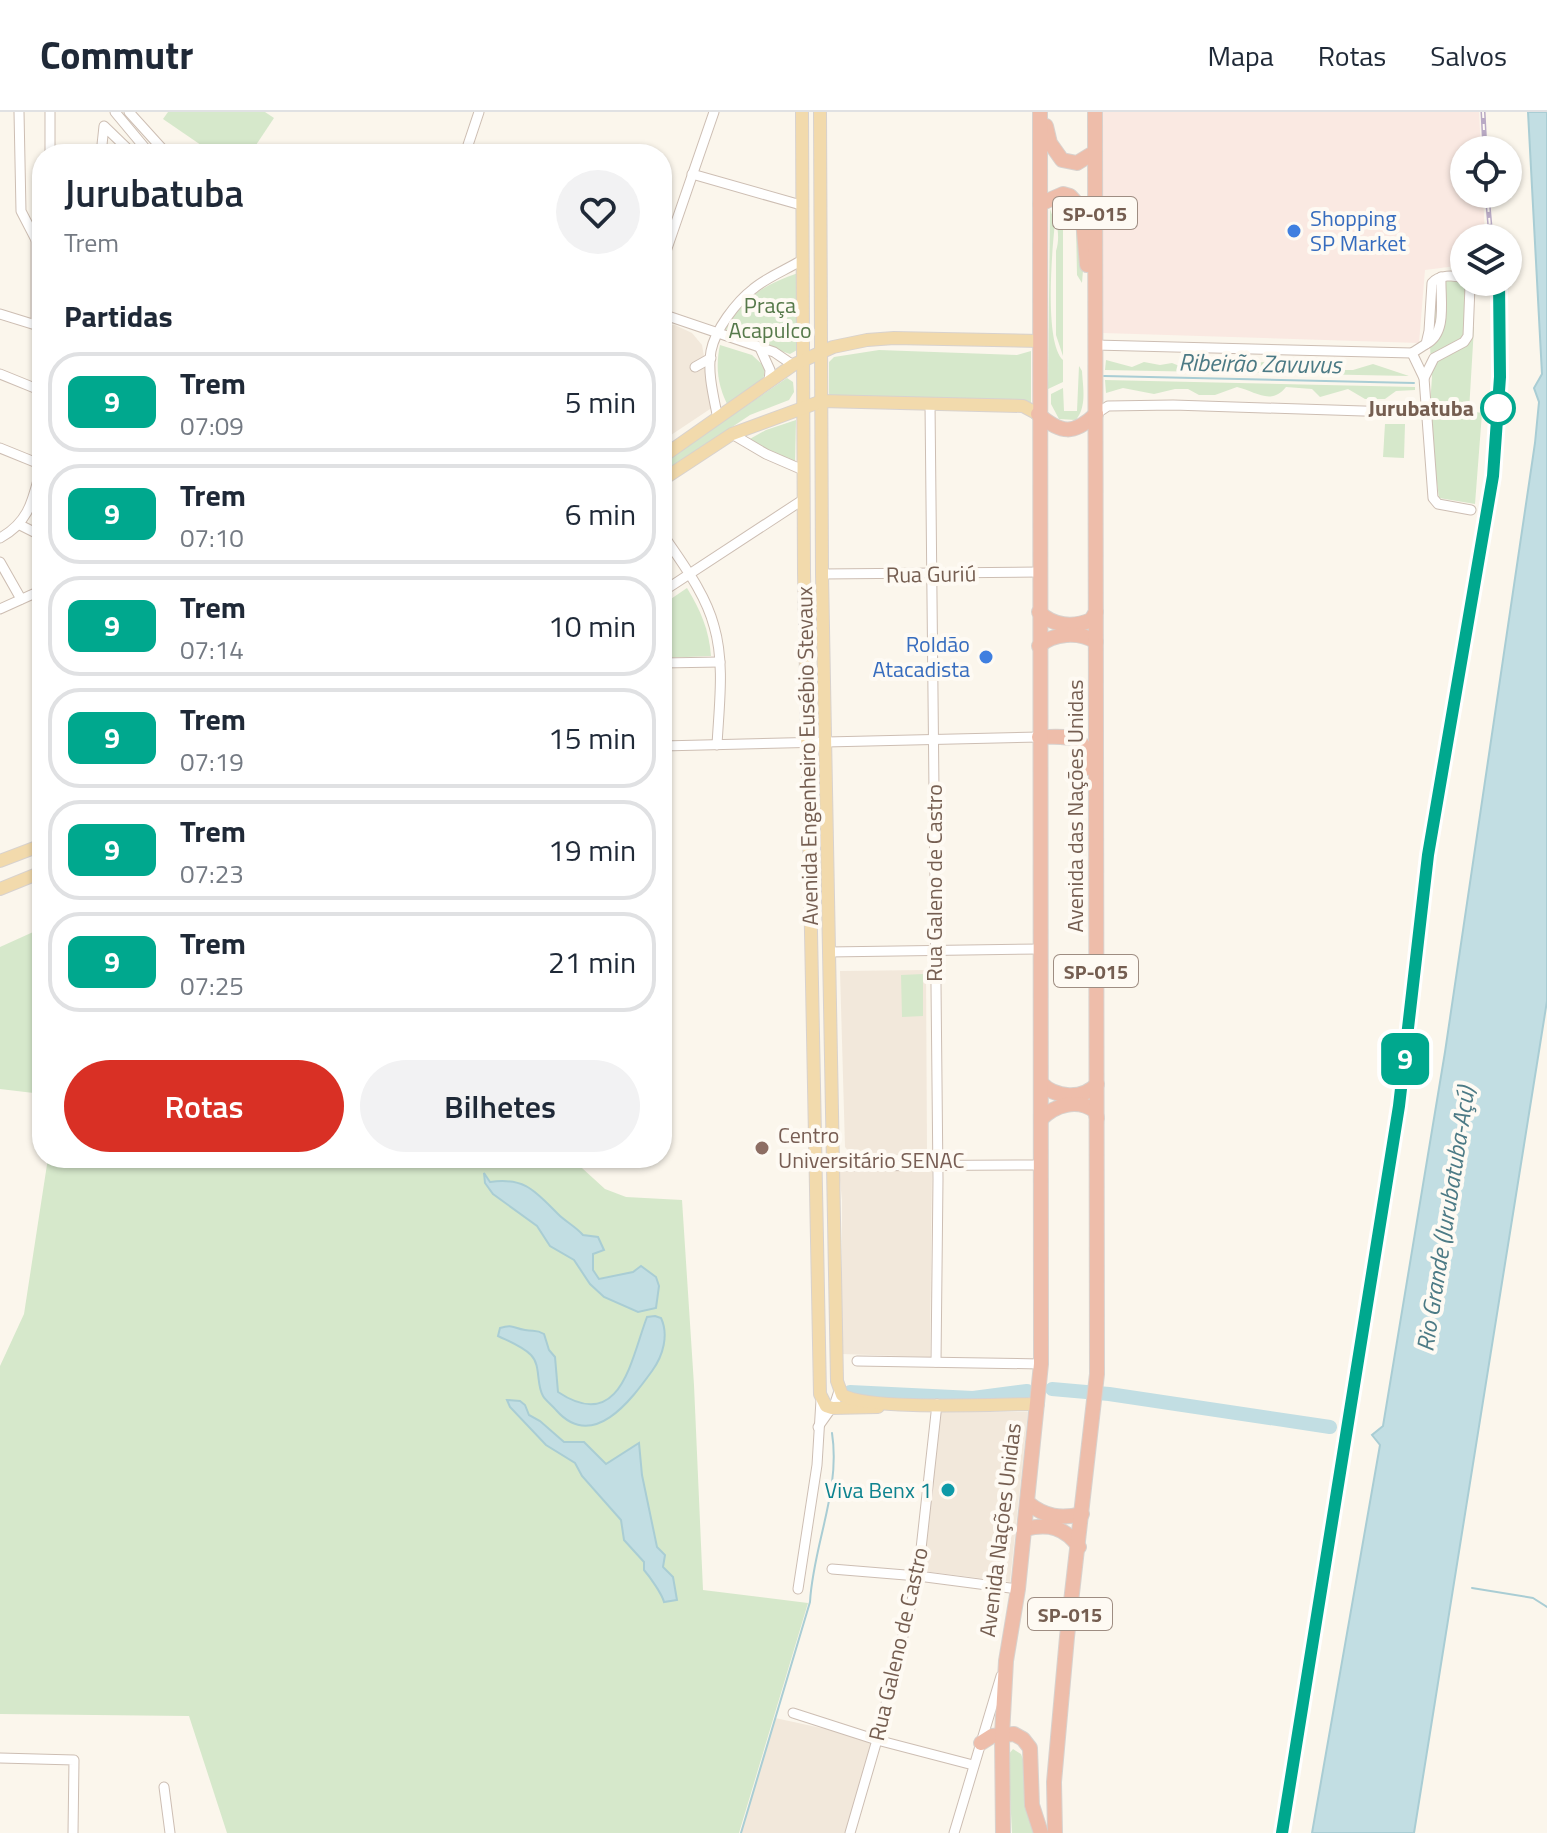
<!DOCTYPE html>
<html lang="pt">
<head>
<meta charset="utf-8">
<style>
  body { margin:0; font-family:"Titillium Web",sans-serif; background:#f2f2f3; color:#1f2937; height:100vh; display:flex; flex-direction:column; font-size:30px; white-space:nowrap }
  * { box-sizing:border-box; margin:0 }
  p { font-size:26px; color:#747a83 }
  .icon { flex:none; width:44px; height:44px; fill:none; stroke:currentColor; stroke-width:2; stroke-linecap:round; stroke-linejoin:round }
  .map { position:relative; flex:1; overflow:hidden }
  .drawer { position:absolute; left:32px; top:32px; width:640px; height:1024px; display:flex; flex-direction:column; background:#fff; border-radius:32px; box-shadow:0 2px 6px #0004 }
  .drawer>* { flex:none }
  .badge { padding:0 16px; border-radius:12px; font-size:28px; line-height:52px }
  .controls { position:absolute; left:1450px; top:24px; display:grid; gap:16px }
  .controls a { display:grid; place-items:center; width:72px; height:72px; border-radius:50%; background:#fff; box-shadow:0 2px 6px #0004; font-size:40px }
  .map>.badge { position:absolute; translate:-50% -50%; box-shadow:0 0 0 4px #fff }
  h2 { padding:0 32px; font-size:30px; line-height:72px }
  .round { display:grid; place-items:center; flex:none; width:84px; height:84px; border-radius:42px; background:#f2f2f3 }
  .overview { display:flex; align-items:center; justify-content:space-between; height:136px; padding:0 32px }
  h1 { font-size:38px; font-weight:600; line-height:60px }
  .primary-button { display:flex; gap:16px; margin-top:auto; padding:16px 32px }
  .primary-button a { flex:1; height:92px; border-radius:48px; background:#d93025; color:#fff; font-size:32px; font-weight:600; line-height:92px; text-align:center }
  .primary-button a+a { background:#f2f2f3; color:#1f2937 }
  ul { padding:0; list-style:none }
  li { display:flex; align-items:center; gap:24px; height:100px; margin:0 16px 12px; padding:0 16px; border:4px solid #e0e1e3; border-radius:32px }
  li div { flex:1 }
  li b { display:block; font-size:30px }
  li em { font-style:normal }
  li .badge { min-width:88px; font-weight:700; text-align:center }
  header { display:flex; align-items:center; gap:48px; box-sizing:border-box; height:112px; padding:0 40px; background:#fff; border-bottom:2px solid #e0e1e3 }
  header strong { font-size:38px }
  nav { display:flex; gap:44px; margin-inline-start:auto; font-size:28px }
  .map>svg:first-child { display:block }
</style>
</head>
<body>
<header>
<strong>Commutr</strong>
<nav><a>Mapa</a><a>Rotas</a><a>Salvos</a></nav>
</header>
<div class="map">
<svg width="1547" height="1721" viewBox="0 0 1547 1721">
  <rect width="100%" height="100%" fill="#fbf6ec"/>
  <g fill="#f2e8db">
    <polygon points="662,212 675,213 692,221 702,233 713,295 662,329"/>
    <polygon points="926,858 927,1037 917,1043 852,1043 845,1035 840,859"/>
    <polygon points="839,1058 932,1058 930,1245 842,1242 842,1088"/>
    <polygon points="941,1300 1028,1300 1010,1470 923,1459"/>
    <polygon points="775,1606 877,1628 850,1721 741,1721"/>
  </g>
  <polygon fill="#fae9e2" points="1102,0 1479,0 1481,38 1464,38 1464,82 1483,82 1485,126 1464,126 1464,153 1425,158 1419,231 1103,221"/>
  <g fill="#d6e8cb">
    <polygon points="168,0 265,0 274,6 250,42 214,42 163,7"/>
    <path d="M1058 89C1091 95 1084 145 1082 171L1077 163 1076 114H1063V244L1056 223V139C1061 123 1056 109 1052 93Z"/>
    <path d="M1050 97 1055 111C1052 138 1044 231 1063 248V270L1048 277Z"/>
    <path d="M798 161 797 238 790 242 724 220C743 186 761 174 798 161Z"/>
    <polygon points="1435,167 1468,170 1470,215 1474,215 1469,299 1482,301 1475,392 1439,386 1429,307 1432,265 1429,219"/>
    <path d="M720 233 752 243 765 255 763 271 729 296C718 275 715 256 720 233Z"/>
    <polygon points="879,238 1017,243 1031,239 1031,293 833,287 829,282 829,250 834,245"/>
    <polygon points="1106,248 1132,255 1144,250 1160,253 1172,251 1187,257 1213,251 1234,256 1263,250 1290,257 1316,252 1338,258 1353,258 1373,252 1409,264 1105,258"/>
    <path d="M1079 254 1082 259C1083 276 1087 294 1076 308L1059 307 1051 292V282L1063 276 1064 299H1077Z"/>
    <polygon points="787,266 793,270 794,280 789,288 750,303 662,362 662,351"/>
    <path d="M1105 268 1415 275V278L1396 279 1385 287H1365L1348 277 1320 285 1312 277 1286 275C1271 294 1255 279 1237 275L1215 283H1199L1188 277H1175L1154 282 1123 276 1106 281Z"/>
    <polygon points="796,308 795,353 748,328 766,318"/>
    <polygon points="1385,312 1405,312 1404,346 1383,345"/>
    <path d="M687 476C701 499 709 518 711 544L662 546V493Z"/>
    <polygon points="42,816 42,982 0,977 0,835"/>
    <polygon points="923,862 923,904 902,905 901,863"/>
    <polygon points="48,1046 571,1046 605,1077 626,1085 682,1088 694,1273 703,1478 808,1491 739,1721 227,1721 189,1604 0,1602 0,1254 24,1202"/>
    <polygon points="1013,1637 1021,1642 1024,1650 1024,1688 1036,1721 1012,1721 1008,1643"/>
  </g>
  <g fill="#c2dee3" stroke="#a9cdd4" stroke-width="2">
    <polygon points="1528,0 1547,0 1547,889 1414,1721 1312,1721 1380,1333 1372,1323 1383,1314 1445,940 1535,331 1539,290 1534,276 1542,262"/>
    <path d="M484 1061 490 1070C525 1065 535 1079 558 1102 566 1110 575 1114 583 1123L598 1125 604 1138 593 1142V1158L599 1167 633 1160 641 1154 656 1165 659 1174 656 1196 638 1200 604 1185 590 1172 574 1148 550 1134 537 1114 493 1082 485 1071Z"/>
    <path d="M655 1204 661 1206C669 1223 663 1244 652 1259 631 1288 593 1340 556 1298 552 1293 546 1289 543 1284 536 1272 541 1253 531 1243 522 1234 508 1229 498 1224L500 1216C513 1212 513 1216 525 1218 534 1220 536 1217 544 1222L549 1238 555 1245 558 1280C621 1322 631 1247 647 1205Z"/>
    <path d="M507 1288 520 1289 525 1293 529 1303 540 1309 564 1330H584L606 1352 639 1331 642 1363 657 1435 665 1443 663 1455 673 1465 677 1488 664 1490C662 1482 650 1465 644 1458V1450L624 1428 621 1408 582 1364 575 1351 546 1333 510 1295Z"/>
  </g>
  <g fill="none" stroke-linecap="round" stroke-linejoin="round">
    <g stroke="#a9cdd4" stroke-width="2">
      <polyline points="1104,264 1414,271"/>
      <polyline points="1472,1476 1533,1486 1547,1495"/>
      <path d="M741 1721 810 1490C813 1433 841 1379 832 1321"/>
    </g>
    <g stroke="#c2dee3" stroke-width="14">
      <polyline points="1052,1277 1109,1282 1330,1315"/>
      <polyline points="850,1280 973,1286 1027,1279"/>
    </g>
    <g stroke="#cdbeb3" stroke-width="11">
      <g id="minor">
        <polyline points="19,0 21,99 36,128"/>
        <polyline points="50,0 50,42"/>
        <polyline points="115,0 150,42"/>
        <polyline points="129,0 167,42"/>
        <polyline points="101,42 104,14 133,42"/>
        <polyline points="465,42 479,0"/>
        <polyline points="692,62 801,93"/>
        <polyline points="662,151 714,0"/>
        <polyline points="0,202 42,215"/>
        <polyline points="662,202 774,240 793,253"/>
        <polyline points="36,212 36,128 42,117"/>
        <path d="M1426 232C1448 221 1440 187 1441 165"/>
        <polyline points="1095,233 1412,241"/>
        <polyline points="760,236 770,258 769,270"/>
        <polyline points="1412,241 1424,266 1433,386 1438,392 1471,398"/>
        <path d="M1412 241 1426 232 1429 219 1432 171C1438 163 1455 162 1464 167"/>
        <polyline points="695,255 711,246"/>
        <polyline points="0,262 42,279"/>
        <polyline points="1424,266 1434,246 1464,230 1468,224 1470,174 1468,170"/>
        <polyline points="930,292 938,1067 936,1250"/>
        <polyline points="1096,302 1108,294 1173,293 1425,301"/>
        <path d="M718 307C714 286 707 261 711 239 715 218 736 190 753 177 767 165 786 158 802 148"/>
        <polyline points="732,322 766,342 803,358"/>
        <polyline points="0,336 42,353"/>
        <polyline points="20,413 42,424"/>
        <path d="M662 421C681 450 705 480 714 514 725 551 719 594 717 633"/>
        <path d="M0 426C31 409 33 385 42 353"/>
        <polyline points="0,450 21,487"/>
        <polyline points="822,462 1039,460"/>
        <polyline points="662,480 804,387"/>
        <polyline points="0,497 42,478"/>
        <polyline points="662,551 720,550"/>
        <polyline points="662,634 1039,625"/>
        <polyline points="828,840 1041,837"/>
        <polyline points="815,1040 820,1049 827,1054 1041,1053"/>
        <polyline points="857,1249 1041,1252"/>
        <polyline points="818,1315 835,1291 839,1279"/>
        <polyline points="832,1457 918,1464 1018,1477"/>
        <polyline points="798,1477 817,1353 821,1288"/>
        <polyline points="793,1601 877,1628 973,1653"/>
        <polyline points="0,1646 74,1648 73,1721"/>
        <polyline points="164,1675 170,1721"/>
        <polyline points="850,1721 877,1628 918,1464 937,1292"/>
        <polyline points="954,1721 1001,1564"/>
      </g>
    </g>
    <g stroke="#d8d2ce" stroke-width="14">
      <g id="major">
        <polyline points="802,0 804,461 820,1282 826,1294 832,1296 878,1295"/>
        <path d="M820 0 822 462 837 1269 842 1283C870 1299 1000 1292 1038 1292"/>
        <polyline points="662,345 793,253 833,235 867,228 894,226 1040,229"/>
        <polyline points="662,368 732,322 822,289 1023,294 1038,302"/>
        <polyline points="0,749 42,733"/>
        <polyline points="0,777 42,760"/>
      </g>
    </g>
    <g stroke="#d8d2ce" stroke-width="16">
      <g id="highway">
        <polyline points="1046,14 1050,31 1062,48 1077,51 1095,40"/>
        <polyline points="1040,92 1063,82 1070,84 1082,97 1087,153"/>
        <path d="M1038 302C1061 322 1074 323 1096 302"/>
        <path d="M1039 500C1053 514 1073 516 1091 508L1096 500"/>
        <path d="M1039 534C1053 521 1079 519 1096 530"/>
        <path d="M1039 625C1067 625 1088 620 1089 656"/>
        <path d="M1041 971C1055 986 1083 988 1097 972"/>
        <path d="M1041 1007C1055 993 1077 986 1095 999L1097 1006"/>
        <path d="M1028 1391C1045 1405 1061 1407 1082 1402"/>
        <path d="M1025 1417C1048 1411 1065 1415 1079 1435"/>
        <polyline points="981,1631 992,1624 1014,1622 1023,1627 1030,1636 1032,1693 1041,1721"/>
        <polyline points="1003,1721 1002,1623 1006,1549 1018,1477 1041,1252 1040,0"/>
        <polyline points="1055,1721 1054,1670 1067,1525 1097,1262 1095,0"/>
      </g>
    </g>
    <use href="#minor" stroke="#fff" stroke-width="9"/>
    <use href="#major" stroke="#f2daac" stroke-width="12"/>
    <use href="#highway" stroke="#eebdaa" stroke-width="14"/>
    <g stroke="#b9aac5" stroke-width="5">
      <g id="rail">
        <polyline points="1483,0 1485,38"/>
        <polyline points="1487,82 1491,126"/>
        <polyline points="1281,1721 1399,994 1428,743 1493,364 1500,265 1499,170"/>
      </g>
    </g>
    <use href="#rail" stroke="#fefaf3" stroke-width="2" stroke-dasharray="6" stroke-linecap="butt"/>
  </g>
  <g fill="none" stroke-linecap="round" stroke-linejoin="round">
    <g stroke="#fff" stroke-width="18">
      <polyline id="line" points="1282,1721 1399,994 1428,743 1493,364 1500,265 1499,170"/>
    </g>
    <use href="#line" stroke="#00a88e" stroke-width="12"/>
  </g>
  <g fill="#3f7fe0" stroke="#fefaf3" stroke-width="3">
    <circle cx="1294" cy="119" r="8"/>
    <circle cx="986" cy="545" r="8"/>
  </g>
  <circle fill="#fff" stroke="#00a88e" stroke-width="4" cx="1498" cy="296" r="16"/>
  <circle fill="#8d6e63" stroke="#fefaf3" stroke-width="3" cx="762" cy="1036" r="8"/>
  <circle fill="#0f9aa8" stroke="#fefaf3" stroke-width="3" cx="948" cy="1378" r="8"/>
  <g text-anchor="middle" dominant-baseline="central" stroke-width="8" stroke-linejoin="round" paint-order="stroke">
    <g fill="#fefaf3" stroke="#9e8d82" stroke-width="2">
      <rect x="1053" y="85" width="84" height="32" rx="6"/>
      <rect x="1054" y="843" width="84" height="32" rx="6"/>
      <rect x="1028" y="1486" width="84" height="32" rx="6"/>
    </g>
    <g font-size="20" font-weight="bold" fill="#755e51">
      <text x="1095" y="101">SP-015</text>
      <text x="1096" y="859">SP-015</text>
      <text x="1070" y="1502">SP-015</text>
    </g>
    <g font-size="22" fill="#366cbe" stroke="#fefaf3" text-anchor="start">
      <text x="1310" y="106">Shopping<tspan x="1310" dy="25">SP Market</tspan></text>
      <text x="970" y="532" text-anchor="end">Roldão<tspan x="970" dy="25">Atacadista</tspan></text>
    </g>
    <g font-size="22" fill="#56794a" stroke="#fefaf3">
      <text x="770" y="193">Praça<tspan x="770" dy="25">Acapulco</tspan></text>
    </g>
    <g font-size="22" font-weight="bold" fill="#755e51" stroke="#fefaf3" text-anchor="end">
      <text x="1474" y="296">Jurubatuba</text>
    </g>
    <g font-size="22" fill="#755e51" stroke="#fefaf3">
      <text transform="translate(931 462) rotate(-1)">Rua Guriú</text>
      <text transform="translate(807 644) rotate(-91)">Avenida Engenheiro Eusébio Stevaux</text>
      <text transform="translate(1075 694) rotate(-90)">Avenida das Nações Unidas</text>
      <text transform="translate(934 771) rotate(-90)">Rua Galeno de Castro</text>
      <text transform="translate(1000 1418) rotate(-83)">Avenida Nações Unidas</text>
      <text transform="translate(898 1532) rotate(-77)">Rua Galeno de Castro</text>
    </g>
    <g font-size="22" fill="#785e54" stroke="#fefaf3" text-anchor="start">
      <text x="778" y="1023">Centro<tspan x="778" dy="25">Universitário SENAC</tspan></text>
    </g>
    <g font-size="22" fill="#0d838f" stroke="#fefaf3" text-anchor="end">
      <text x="932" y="1378">Viva Benx 1</text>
    </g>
    <g font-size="24" font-style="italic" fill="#4c7a85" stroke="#fefaf3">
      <text transform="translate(1260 251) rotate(1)">Ribeirão Zavuvus</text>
      <text transform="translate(1445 1107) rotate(-81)">Rio Grande (Jurubatuba-Açú)</text>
    </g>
  </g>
</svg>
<div class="controls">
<a><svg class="icon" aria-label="locate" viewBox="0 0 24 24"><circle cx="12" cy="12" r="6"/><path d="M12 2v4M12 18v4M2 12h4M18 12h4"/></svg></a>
<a><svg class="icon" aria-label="layers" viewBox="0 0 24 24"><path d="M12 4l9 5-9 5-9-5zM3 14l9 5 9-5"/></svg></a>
</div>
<b class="badge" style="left:1405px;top:947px;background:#00a88e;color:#fff">9</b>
<section class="drawer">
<div class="overview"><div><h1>Jurubatuba</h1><p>Trem</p></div><a class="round"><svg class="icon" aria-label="heart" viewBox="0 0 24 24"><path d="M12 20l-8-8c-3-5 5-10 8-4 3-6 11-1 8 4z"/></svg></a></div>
<h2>Partidas</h2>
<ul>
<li><span class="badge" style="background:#00a88e;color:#fff">9</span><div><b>Trem</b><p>07:09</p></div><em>5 min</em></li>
<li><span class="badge" style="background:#00a88e;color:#fff">9</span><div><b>Trem</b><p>07:10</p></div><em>6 min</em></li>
<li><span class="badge" style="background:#00a88e;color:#fff">9</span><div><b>Trem</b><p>07:14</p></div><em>10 min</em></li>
<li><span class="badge" style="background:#00a88e;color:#fff">9</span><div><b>Trem</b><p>07:19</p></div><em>15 min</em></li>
<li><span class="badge" style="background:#00a88e;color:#fff">9</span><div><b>Trem</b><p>07:23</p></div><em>19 min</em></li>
<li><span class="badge" style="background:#00a88e;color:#fff">9</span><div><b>Trem</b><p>07:25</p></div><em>21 min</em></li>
</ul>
<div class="primary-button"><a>Rotas</a><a>Bilhetes</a></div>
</section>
</div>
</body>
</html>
